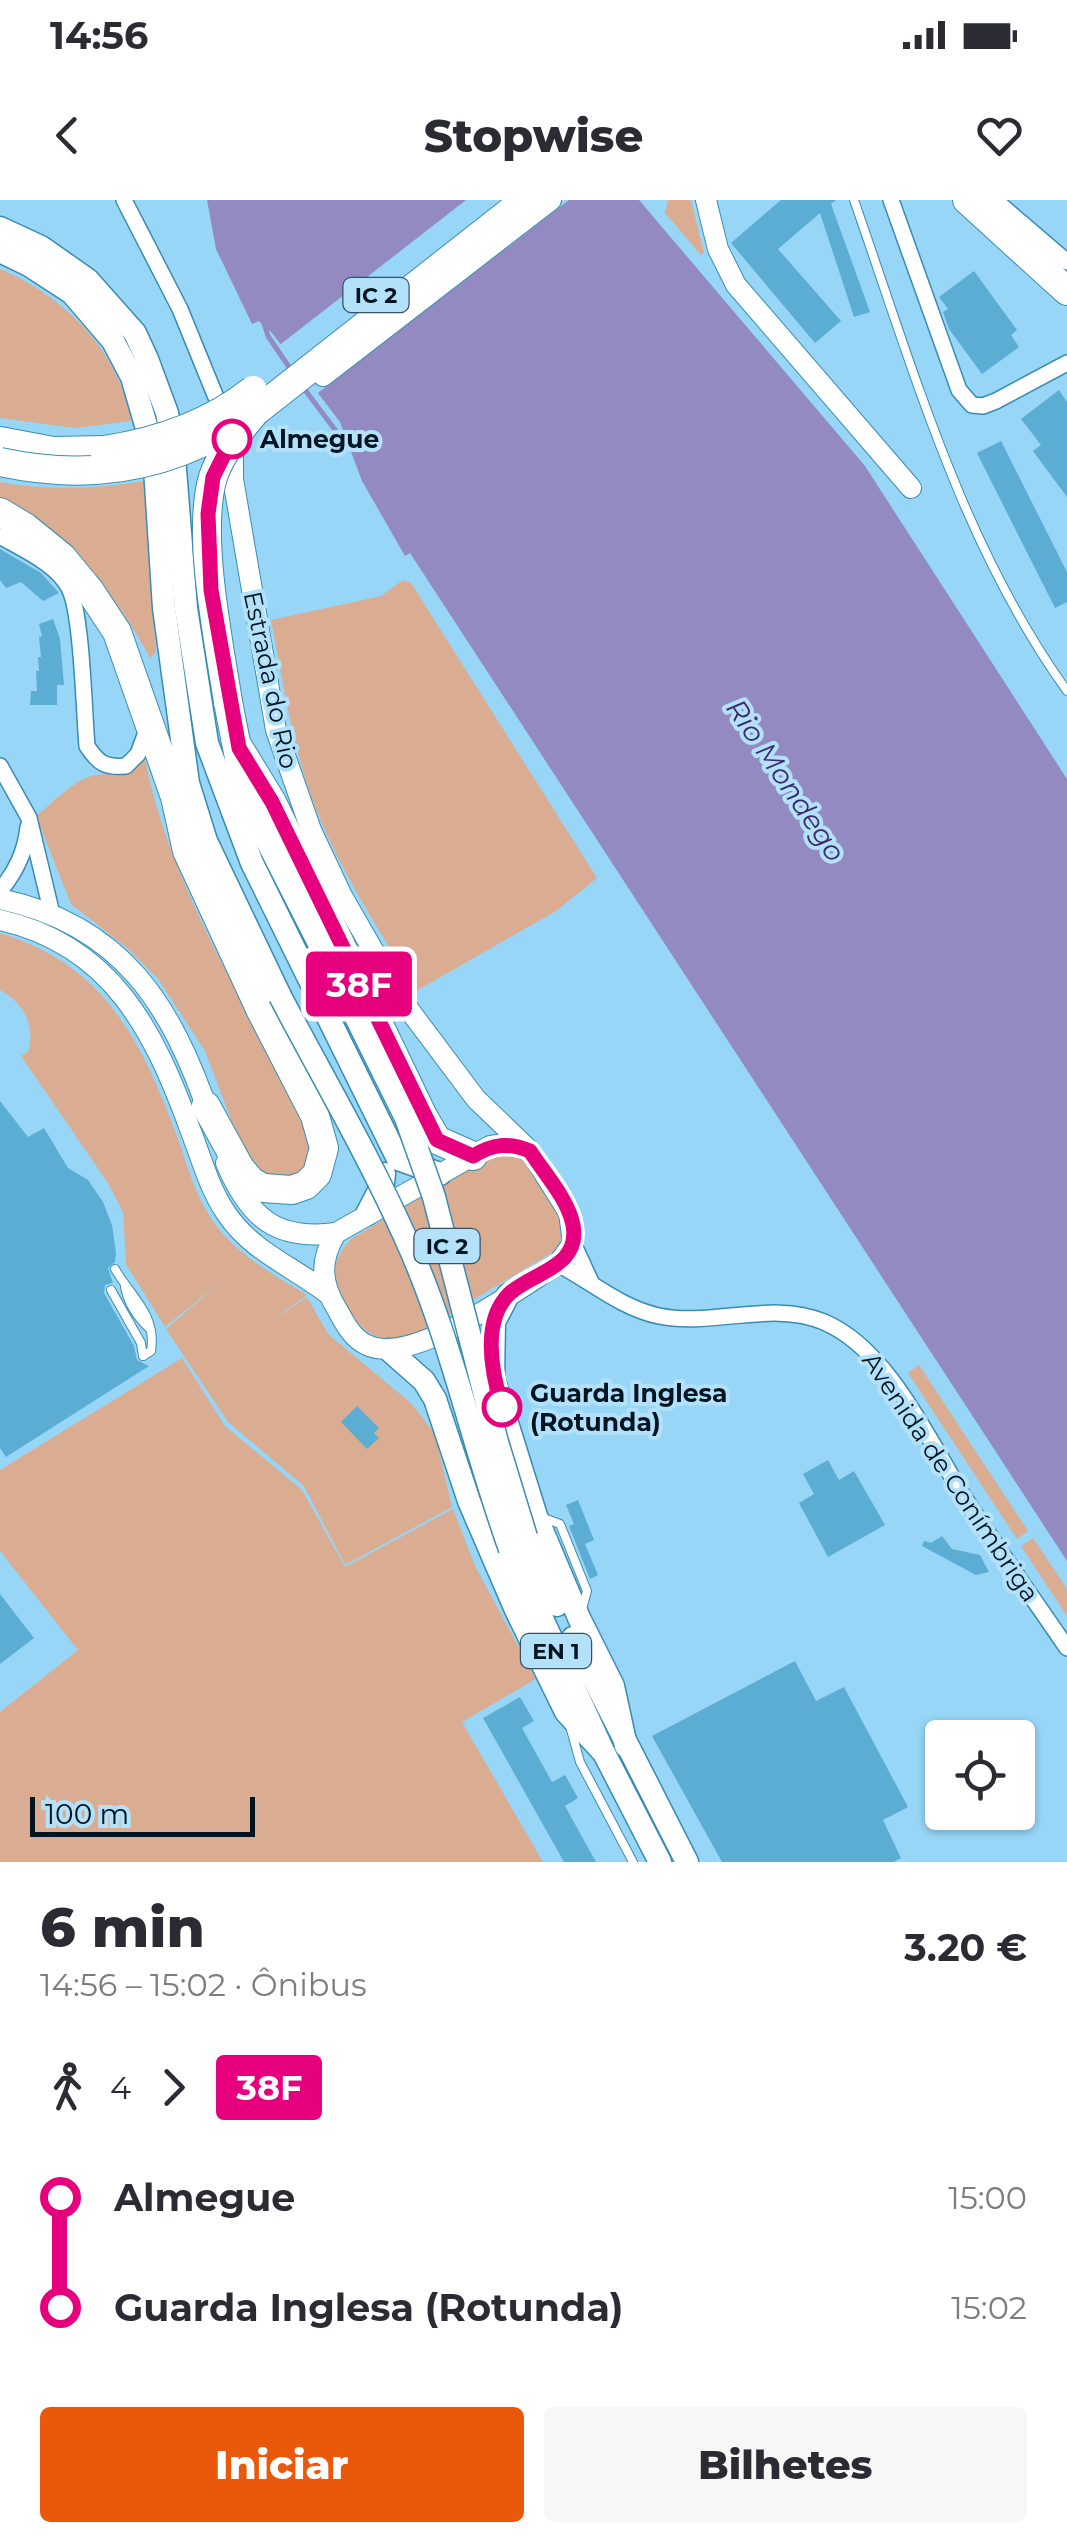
<!DOCTYPE html>
<html lang="pt">
<head>
<meta charset="utf-8">
<style>
  body { margin:0; font-family:Montserrat,sans-serif; background:#f7f7f7; color:#2b2b33; height:100vh; display:flex; flex-direction:column; font-size:38px; white-space:nowrap }
  * { box-sizing:border-box; margin:0 }
  p { font-size:32px; color:#7c7c81 }
  .icon { flex:none; width:55px; height:55px; fill:none; stroke:currentColor; stroke-width:2; stroke-linecap:round; stroke-linejoin:round }
  .map { position:relative; height:1662px; overflow:hidden }
  .sheet { display:flex; flex-direction:column; background:#fff; flex:1 }
  .sheet>* { flex:none }
  .badge { padding:0 20px; border-radius:8px; font-size:35px; line-height:65px }
  .fabs { position:absolute; left:925px; top:1520px; display:grid; gap:20px }
  .fabs a { display:grid; place-items:center; width:110px; height:110px; border-radius:10px; background:#fff; box-shadow:0 2px 8px #0004; font-size:50px }
  .scale { position:absolute; left:30px; bottom:25px; width:225px; box-sizing:border-box; padding-left:10px; border:5px solid #001521; border-top:0; font-size:28px; line-height:35px; white-space:nowrap; color:#001521; -webkit-text-stroke:8px #b3e1fa; paint-order:stroke }
  .map>.badge { position:absolute; translate:-50% -50%; box-shadow:0 0 0 5px #fff }
  .legs { display:flex; align-items:center; gap:15px; height:110px; padding:0 40px; font-size:32px }
  .legs p { margin-inline-start:auto }
  .headline { display:flex; align-items:center; justify-content:space-between; height:170px; padding:0 40px }
  h1 { font-size:55px; font-weight:800; line-height:75px }
  .cta { display:flex; gap:20px; margin-top:auto; padding:20px 40px }
  .cta a { flex:1; height:115px; border-radius:10px; background:#ea580c; color:#fff; font-size:40px; font-weight:800; line-height:115px; text-align:center }
  .cta a+a { background:#f7f7f7; color:#2b2b33 }
  ul { padding:0 40px; list-style:none }
  li { display:flex; align-items:center; gap:35px; height:110px; font-size:38px }
  li i { display:grid; place-items:center; width:15px; height:100%; margin:0 12px; background:currentColor }
  li i::after { content:''; width:25px; height:25px; margin:-12px; border:8px solid; border-radius:50%; background:#fff }
  li p { margin-inline-start:auto }
  li:first-child i { background:linear-gradient(#0000 50%,currentColor 0) }
  li:last-child i { background:linear-gradient(currentColor 50%,#0000 0) }
  .status { display:flex; justify-content:space-between; align-items:center; height:70px; padding:0 50px; background:#fff; direction:ltr }
  .status svg { height:28px; fill:currentColor }
  header { display:flex; justify-content:space-between; align-items:center; height:130px; padding:0 40px; background:#fff; font-size:45px; font-weight:800 }
  .map>svg:first-child { display:block }
</style>
</head>
<body>
<div class="status"><b>14:56</b><svg viewBox="0 0 49 12"><path d="M0 12V9h3v3zM5 12V6h3v6zM10 12V3h3v9zM15 12V0h3v12zM26 1h20v11H26zM47 4h2v5h-2z"/></svg></div>
<header><svg class="icon" aria-label="back" viewBox="0 0 24 24"><path d="M15 5l-7 7 7 7"/></svg>Stopwise<svg class="icon" aria-label="heart" viewBox="0 0 24 24"><path d="M12 20l-8-8c-3-5 5-10 8-4 3-6 11-1 8 4z"/></svg></header>
<div class="map">
<svg width="1067" height="1662" viewBox="0 0 1067 1662">
  <rect width="100%" height="100%" fill="#97d6f7"/>
  <g fill="#daad93">
    <polygon points="668,0 691,0 704,53 701,55 665,13"/>
    <path d="M0 69C63 95 120 152 131 221L75 228 0 218Z"/>
    <path d="M144 281 156 452 150 458C114 391 68 335 0 299V282C49 291 96 289 144 281Z"/>
    <path d="M403 380 411 383 597 678 556 711 416 791C372 718 320 641 299 557 287 512 280 466 271 420L381 396Z"/>
    <path d="M145 559C169 684 249 811 308 923 317 958 312 981 271 981L250 958 232 922 205 851 158 779 126 747 71 704 36 616C50 605 64 590 80 581 105 566 117 585 145 559Z"/>
    <path d="M0 733C105 765 141 840 177 936 187 964 195 995 212 1020 236 1054 272 1074 307 1095L269 1123 307 1097 328 1134 411 1203 435 1234 452 1307 345 1365 304 1286 228 1222 166 1129 223 1080 165 1127 126 1064 123 1012 108 983 21 856 28 852C36 826 24 803 0 790Z"/>
    <path d="M501 953 517 955 529 963 559 1016 561 1040 555 1051 421 1131C382 1147 364 1138 345 1102 331 1077 331 1060 351 1039L487 958Z"/>
    <polygon points="182,1158 225,1226 302,1290 345,1367 453,1309 476,1368 536,1479 462,1522 543,1662 0,1662 0,1512 78,1450 0,1351 0,1270"/>
    <polygon points="919,1165 1028,1331 1017,1339 908,1173"/>
    <polygon points="1033,1338 1067,1389 1067,1416 1021,1346"/>
  </g>
  <polygon fill="#938ac2" points="207,0 639,0 865,266 1067,579 1067,1361 410,353 405,356 362,281 340,222 272,133 259,121 252,124 216,49"/>
  <polygon fill="#97d6f7" points="466,0 569,0 314,196 277,147"/>
  <g fill="none" stroke-linecap="round" stroke-linejoin="round">
    <g stroke="#938ac2" stroke-width="5">
      <polyline points="264,123 268,136 293,173"/>
      <polyline points="302,186 339,235 347,241 350,239"/>
    </g>
  </g>
  <g fill="#5badd4">
    <polygon points="781,0 836,0 831,4 870,112 854,117 820,13 778,49 841,121 815,143 731,43"/>
    <polygon points="974,71 1017,130 1011,135 1019,147 982,174 949,129 943,112 948,109 939,97"/>
    <polygon points="1059,190 1067,202 1067,297 1033,251 1041,245 1021,219"/>
    <polygon points="1001,241 1067,372 1067,402 1055,408 977,253"/>
    <polygon points="0,349 41,373 59,393 43,401 21,382 6,388 0,380"/>
    <polygon points="53,419 60,439 64,485 57,485 57,505 30,505 31,491 37,491 36,471 39,471 38,457 41,457 39,437 42,436 39,424"/>
    <polygon points="0,901 28,937 44,928 68,968 88,980 103,1002 112,1025 116,1053 115,1062 108,1068 113,1083 105,1085 104,1093 134,1146 137,1160 149,1166 6,1257 0,1248"/>
    <polygon points="357,1206 379,1228 374,1233 379,1238 367,1249 341,1222"/>
    <polygon points="828,1260 839,1280 854,1271 885,1325 828,1357 799,1303 814,1294 803,1274"/>
    <polygon points="578,1300 594,1340 585,1344 598,1375 590,1379 569,1326 574,1324 566,1305"/>
    <polygon points="942,1336 952,1349 980,1355 989,1372 976,1375 922,1346 924,1341 931,1343"/>
    <polygon points="0,1394 34,1438 0,1464"/>
    <polygon points="795,1461 816,1501 844,1487 908,1607 883,1620 901,1658 893,1662 722,1662 652,1536"/>
    <polygon points="520,1497 534,1521 522,1528 552,1582 565,1575 578,1598 565,1606 596,1662 564,1662 483,1518"/>
  </g>
  <g fill="none" stroke-linecap="round" stroke-linejoin="round">
    <g stroke="#388cb2" stroke-width="10">
      <g id="lane">
        <path d="M854 0C913 168 962 345 1067 491"/>
        <path d="M115 1069C131 1097 157 1115 151 1151L143 1156"/>
        <path d="M125 1087C128 1103 138 1118 150 1129"/>
        <polyline points="111,1090 141,1143 143,1156"/>
        <polyline points="541,1317 560,1324 587,1391 582,1409"/>
        <polyline points="570,1526 580,1562 633,1662"/>
      </g>
    </g>
    <g stroke="#388cb2" stroke-width="18">
      <g id="street">
        <polyline points="124,0 180,109 224,217"/>
        <polyline points="891,0 959,190 972,205 983,206 996,201 1067,163"/>
        <polyline points="995,0 1067,62"/>
        <path d="M0 336C22 349 57 364 69 388 82 413 84 513 87 546 98 563 105 568 126 566L138 554 148 527"/>
        <polyline points="0,566 29,618 52,714"/>
        <path d="M0 691C16 671 25 653 28 627"/>
        <polyline points="573,1043 591,1082"/>
        <path d="M558 1064C592 1082 621 1108 659 1116 712 1127 773 1100 824 1122 888 1149 929 1241 964 1297 997 1348 1033 1398 1067 1448"/>
      </g>
    </g>
    <g stroke="#388cb2" stroke-width="22">
      <g id="secondary">
        <polyline points="706,0 718,49 736,85 911,288"/>
        <polyline points="323,176 551,0"/>
        <path d="M233 251V279L276 530 311 630 342 696 401 799 476 899 530 951 569 1013 573 1043 558 1064C518 1089 412 1167 367 1145 353 1139 345 1124 338 1111 321 1084 319 1061 336 1033"/>
        <path d="M0 699C123 725 172 806 210 917"/>
        <path d="M0 720C112 745 154 831 190 929 201 957 209 988 226 1013 251 1051 292 1066 327 1093"/>
        <path d="M226 963C249 1017 275 1041 336 1033L490 946 506 944 528 950"/>
      </g>
    </g>
    <g stroke="#388cb2" stroke-width="25">
      <g id="primary">
        <polyline points="0,28 41,47 88,80 135,133 147,159 167,213 173,244 186,408 207,543 252,663 398,959 440,974"/>
        <polyline points="0,51 29,65 72,93 113,141 132,177 154,253 164,408 188,583 206,641 280,796"/>
        <polyline points="240,588 332,769"/>
        <polyline points="367,1014 383,983 384,974"/>
        <polyline points="508,1095 494,1122 493,1178 536,1316 579,1418 613,1486 626,1546"/>
        <polyline points="389,1150 424,1181 435,1199 469,1301 516,1410 566,1512 604,1553"/>
        <polyline points="526,1337 557,1405"/>
        <polyline points="510,1349 604,1553 660,1662"/>
        <polyline points="573,1438 687,1662"/>
      </g>
    </g>
    <g stroke="#388cb2" stroke-width="30">
      <g id="highway">
        <polyline points="967,0 1067,91"/>
        <polyline points="255,212 525,0"/>
        <polyline points="0,241 53,251 104,250"/>
        <polyline points="0,312 25,327 62,357 90,391 117,432 175,597 187,651 260,809 315,916 324,948 317,974 306,985 292,990 263,988 251,981 240,968 206,906"/>
        <polyline points="228,502 248,603"/>
        <polyline points="239,548 272,602 423,916 437,940 473,956"/>
      </g>
    </g>
    <use href="#lane" stroke="#fff" stroke-width="8"/>
    <use href="#street" stroke="#fff" stroke-width="15"/>
    <use href="#secondary" stroke="#fff" stroke-width="20"/>
    <use href="#primary" stroke="#fff" stroke-width="22"/>
    <use href="#highway" stroke="#fff" stroke-width="28"/>
    <g stroke="#388cb2" stroke-width="25" stroke-linecap="butt">
      <g id="primary-bridge">
        <polyline points="332,769 406,918 434,997 497,1242 526,1337"/>
        <path d="M280 796C322 876 369 956 406 1039 451 1138 473 1247 510 1349"/>
      </g>
    </g>
    <g stroke="#388cb2" stroke-width="30" stroke-linecap="butt">
      <g id="highway-bridge">
        <path d="M104 250C158 242 210 224 253 190"/>
        <path d="M0 262C86 281 167 269 241 221"/>
        <path d="M228 502C219 442 196 334 213 277 221 253 239 231 255 212"/>
      </g>
    </g>
    <use href="#primary-bridge" stroke="#fff" stroke-width="22"/>
    <use href="#highway-bridge" stroke="#fff" stroke-width="28"/>
  </g>
  <g fill="none" stroke-linecap="round" stroke-linejoin="round">
    <g stroke="#fff" stroke-width="22">
      <path id="line-1" d="M232 239 213 277 208 314 211 390 239 548 272 602 437 940 473 956C493 944 508 942 530 951 544 973 568 999 573 1025 581 1068 532 1072 509 1094 481 1122 492 1174 502 1207"/>
    </g>
    <use href="#line-1" stroke="#e6007e" stroke-width="15"/>
  </g>
  <g fill="#fff" stroke="#e6007e" stroke-width="5">
    <circle cx="232" cy="239" r="18"/>
    <circle cx="502" cy="1207" r="18"/>
  </g>
  <g text-anchor="middle" dominant-baseline="central" stroke-width="8" stroke-linejoin="round" paint-order="stroke">
    <g fill="#b3e1fa" stroke="#365262" stroke-width="2.5">
      <rect x="343.5" y="78" width="65" height="34" rx="8"/>
      <rect x="414.5" y="1029" width="65" height="34" rx="8"/>
      <rect x="521" y="1434" width="70" height="34" rx="8"/>
    </g>
    <g font-size="22" font-weight="bold" fill="#001521">
      <text x="376" y="95">IC 2</text>
      <text x="447" y="1046">IC 2</text>
      <text x="556" y="1451">EN 1</text>
    </g>
    <g font-size="25" font-weight="bold" fill="#001521" stroke="#b3e1fa" text-anchor="start">
      <text x="260" y="239">Almegue</text>
      <text x="530" y="1193">Guarda Inglesa<tspan x="530" dy="29">(Rotunda)</tspan></text>
    </g>
    <g font-size="25" fill="#001521" stroke="#b3e1fa">
      <text transform="translate(271 480) rotate(78)">Estrada do Rio</text>
      <text transform="translate(951 1277) rotate(56)">Avenida de Conímbriga</text>
    </g>
    <g font-size="28" font-style="italic" fill="#3c2a6e" stroke="#b3e1fa">
      <text transform="translate(786 580) rotate(56)">Rio Mondego</text>
    </g>
  </g>
</svg>
<div class="fabs">
<a><svg class="icon" aria-label="locate" viewBox="0 0 24 24"><circle cx="12" cy="12" r="6"/><path d="M12 2v4M12 18v4M2 12h4M18 12h4"/></svg></a>
</div>
<div class="scale">100 m</div>
<b class="badge" style="left:359px;top:784px;background:#e6007e;color:#fff">38F</b>
</div>
<section class="sheet">
<div class="headline"><div><h1>6 min</h1><p>14:56 – 15:02 · Ônibus</p></div><b>3.20 €</b></div>
<div class="legs"><svg class="icon" aria-label="walk" viewBox="0 0 24 24"><circle cx="13" cy="4" r="2"/><path d="M13 8l-2 6 4 7M11 14l-3 7M7 12l3-4h3l4 4"/></svg>4<svg class="icon" aria-label="forward" viewBox="0 0 24 24"><path d="M9 5l7 7-7 7"/></svg><b class="badge" style="background:#e6007e;color:#fff">38F</b></div>
<ul>
<li><i style="color:#e6007e"></i><b>Almegue</b><p>15:00</p></li>
<li><i style="color:#e6007e"></i><b>Guarda Inglesa (Rotunda)</b><p>15:02</p></li>
</ul>
<div class="cta"><a>Iniciar</a><a>Bilhetes</a></div>
</section>
</body>
</html>
